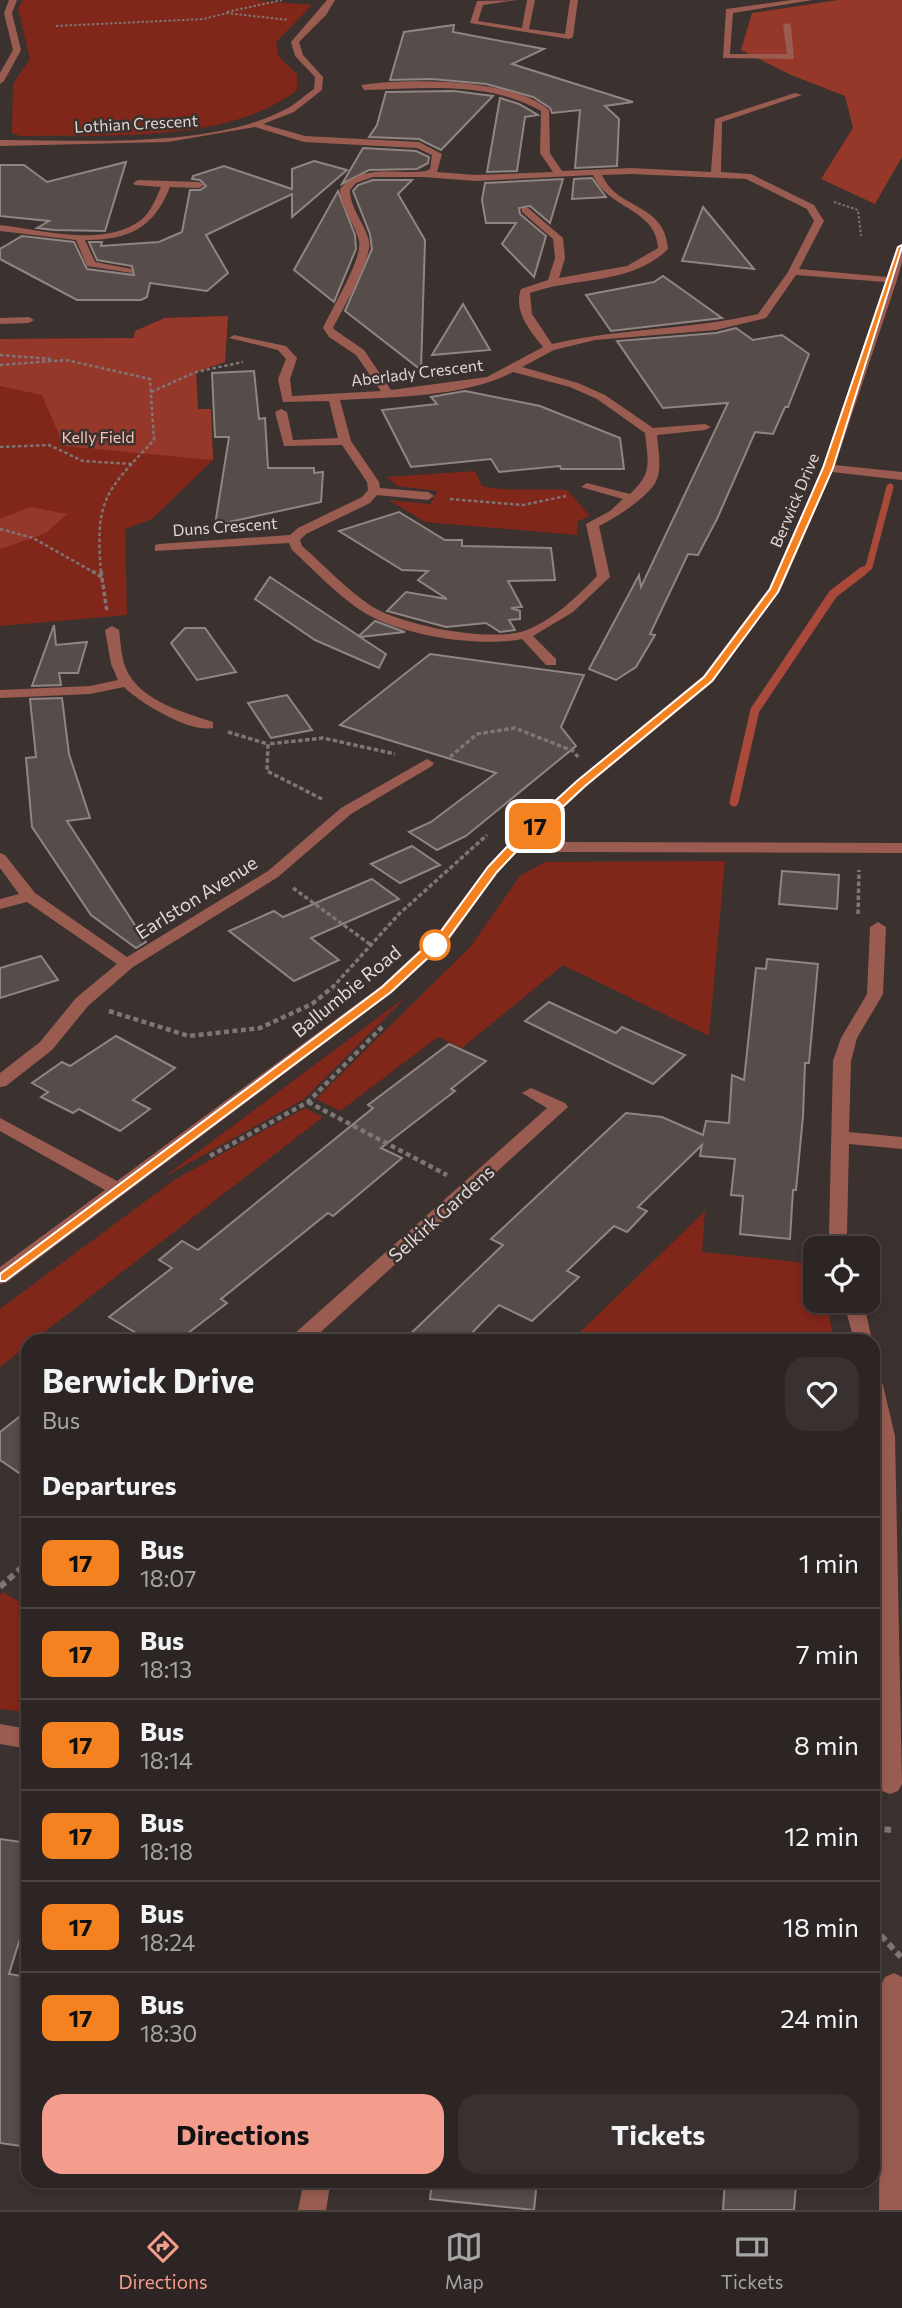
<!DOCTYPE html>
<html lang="en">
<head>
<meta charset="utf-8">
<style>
  body { margin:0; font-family:Commissioner,sans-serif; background:#383130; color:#f1f3f6; height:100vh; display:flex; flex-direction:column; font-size:26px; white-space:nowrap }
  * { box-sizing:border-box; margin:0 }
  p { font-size:23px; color:#a6a5a6 }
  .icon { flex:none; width:38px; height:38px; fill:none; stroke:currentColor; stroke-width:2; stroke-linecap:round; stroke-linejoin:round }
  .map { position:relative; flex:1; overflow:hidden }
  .side { position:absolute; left:21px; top:1334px; width:859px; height:854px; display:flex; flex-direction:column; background:#2c2523; border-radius:21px; box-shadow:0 4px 10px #0003,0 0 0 2px #484241 }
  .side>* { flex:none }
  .badge { padding:0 14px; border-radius:10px; font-size:24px; line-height:46px }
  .tools { position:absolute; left:803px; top:1236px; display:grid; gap:14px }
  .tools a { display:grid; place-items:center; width:77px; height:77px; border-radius:14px; background:#2c2523; box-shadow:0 4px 10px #0003,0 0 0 2px #484241; font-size:35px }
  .map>.badge { position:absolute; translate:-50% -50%; box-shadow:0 0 0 4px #fff }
  h2 { padding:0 21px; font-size:26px; line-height:63px }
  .round { display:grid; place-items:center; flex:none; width:74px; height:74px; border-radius:21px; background:#383130 }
  .summary { display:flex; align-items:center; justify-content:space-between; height:119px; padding:0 21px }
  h1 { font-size:33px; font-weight:700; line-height:52px }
  .primary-button { display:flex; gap:14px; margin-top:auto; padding:14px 21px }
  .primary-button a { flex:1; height:80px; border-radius:21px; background:#f49d8d; color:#111; font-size:28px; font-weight:700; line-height:80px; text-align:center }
  .primary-button a+a { background:#383130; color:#f1f3f6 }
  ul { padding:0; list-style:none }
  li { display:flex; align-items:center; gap:21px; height:91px; padding:0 21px; border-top:2px solid #484241 }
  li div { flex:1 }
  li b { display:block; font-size:26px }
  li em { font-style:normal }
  li .badge { min-width:77px; font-weight:700; text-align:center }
  .tab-bar { display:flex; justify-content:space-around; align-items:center; height:98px; border-top:2px solid #484241; background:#2c2523; font-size:19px; color:#a6a5a6 }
  .tab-bar a { display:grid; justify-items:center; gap:4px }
  .tab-bar .selected { color:#f49d8d }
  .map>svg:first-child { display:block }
</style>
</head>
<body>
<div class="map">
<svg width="902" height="2210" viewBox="0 0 902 2210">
  <rect width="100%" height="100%" fill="#3b312f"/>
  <g fill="#812719">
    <path d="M23 0H252L312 5 276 42 279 57 297 74V90C226 145 105 134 20 136L12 133 13 84 30 59 18 8Z"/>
    <polygon points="228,316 225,362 196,372 198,409 211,409 213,460 152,519 125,529 127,615 0,626 0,339 134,338 135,331 165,318"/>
    <path d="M475 471 482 486C506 492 541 488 567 490L590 516 578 521 577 535 425 522 389 500 430 504 438 491 397 486 387 477Z"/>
    <polygon points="725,861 709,1036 563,965 462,1048 438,1037 340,1111 316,1099 471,946 520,876 545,862"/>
    <polygon points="407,996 304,1099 164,1177"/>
    <polygon points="305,1108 323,1117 34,1340 28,1340 28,1345 0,1367 0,1309 174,1180"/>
    <polygon points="705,1211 702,1252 815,1264 816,1300 826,1300 834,1340 572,1340"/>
    <polygon points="3,1592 28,1607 28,1705 25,1712 0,1709 0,1595"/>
  </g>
  <g fill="#953829">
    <polygon points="838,0 902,0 902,157 875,204 821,179 853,128 845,96 791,75 741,50 752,13"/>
    <polygon points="228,316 225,362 196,372 198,409 211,409 213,460 64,446 42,395 0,386 0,339 134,338 135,331 165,318"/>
    <polygon points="30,507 67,514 46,533 0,549 0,519"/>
  </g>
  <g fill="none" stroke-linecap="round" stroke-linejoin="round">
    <polyline stroke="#a8493a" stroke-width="7" points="861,573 869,567 890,487"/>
    <polyline stroke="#a8493a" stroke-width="9" points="734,802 755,710 833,594 863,571"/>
  </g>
  <g fill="#564c4a" stroke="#908583" stroke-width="2">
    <polygon points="454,25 453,32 544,49 512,64 633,102 605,106 619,119 617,166 575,168 580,110 552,113 550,108 533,97 486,84 432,79 390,80 404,32"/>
    <polygon points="454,91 493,96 441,150 419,139 369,137 377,125 386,92"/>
    <polygon points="500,98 519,104 538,115 525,117 517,171 487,172"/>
    <polygon points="363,148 416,151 429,157 428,163 417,169 369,170 342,184"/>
    <polygon points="314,161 347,170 292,217 292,194 206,235 228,273 207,291 150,283 147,297 141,300 77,300 0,259 0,249 22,236 74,242 87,269 134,275 132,266 97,260 89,242 102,242 101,246 159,242 182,232 190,190 200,190 206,186 200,180 192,179 193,176 224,166 292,189 292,169"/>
    <polygon points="126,162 105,231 54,230 37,228 49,221 0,216 0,165 24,165 47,182"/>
    <polygon points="592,178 606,197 572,199 574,179"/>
    <polygon points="563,179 550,223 530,206 519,208 520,214 546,236 534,277 502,244 516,223 486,223 482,200 485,183"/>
    <polygon points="373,180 412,180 398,194 425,240 421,370 345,311 372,249 370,234 353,191 358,185"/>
    <polygon points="338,191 355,235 356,249 334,302 294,270"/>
    <polygon points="703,207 754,269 682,261"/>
    <polygon points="663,276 722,318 611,331 586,295 654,282"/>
    <polygon points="463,304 490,350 432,355"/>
    <polygon points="736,328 753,340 782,335 809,354 788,407 785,407 773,434 755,432 717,519 698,555 688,554 650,634 655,635 636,667 616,680 589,669 639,575 641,587 728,403 663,408 617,341 716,333"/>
    <polygon points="254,371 259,419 265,418 268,468 314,468 314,473 323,472 321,502 215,525 229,437 215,437 212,373"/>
    <polygon points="465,391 540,406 620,438 624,469 561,469 560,466 499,472 491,459 411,467 382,410 437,404 431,397"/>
    <polygon points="399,512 445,540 462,540 462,546 551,548 555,580 508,581 522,607 511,608 520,611 520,619 509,620 515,630 500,632 486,623 446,627 387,611 406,592 447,599 418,580 428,571 402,570 339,531"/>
    <polygon points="270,577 359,636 375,621 405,632 360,637 386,654 379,668 315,640 255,599"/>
    <polygon points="54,625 56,645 87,642 78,673 59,673 61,685 32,686"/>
    <polygon points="185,628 205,628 236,672 197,680 171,643"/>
    <polygon points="430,654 584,675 561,727 576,746 466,836 437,850 409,832 431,822 496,773 340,725"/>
    <polygon points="287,695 312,730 271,738 248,703"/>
    <polygon points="62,698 69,754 90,818 67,821 146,942 136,948 91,915 32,827 26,758 36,757 30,699"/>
    <polygon points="412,846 440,865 400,883 371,864"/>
    <polygon points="782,871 839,875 837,909 779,904"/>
    <polygon points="372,879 399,899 311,938 339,960 294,981 229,931 274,911 283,917"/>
    <polygon points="41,956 58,980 0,998 0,968"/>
    <polygon points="767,959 818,964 809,1063 805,1063 803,1116 796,1190 793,1190 790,1239 740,1234 743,1196 731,1195 735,1159 700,1156 702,1145 638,1207 647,1211 627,1232 614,1226 567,1271 579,1277 532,1321 499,1305 465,1340 404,1340 503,1245 491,1239 626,1113 662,1117 703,1135 706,1121 729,1123 732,1075 744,1080 756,968 766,969"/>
    <polygon points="549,1002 616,1033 622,1027 685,1055 653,1084 525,1021"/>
    <polygon points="116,1036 175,1068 133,1100 150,1109 120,1131 79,1109 73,1113 41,1097 48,1092 32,1083 62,1062 70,1066"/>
    <polygon points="449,1044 486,1061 451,1089 455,1091 381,1148 402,1158 333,1216 328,1213 221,1299 227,1303 179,1340 148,1340 109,1317 172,1268 159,1260 182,1241 198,1250 373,1108 368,1105"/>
    <polygon points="28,1410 28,1479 0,1460 0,1432"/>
    <polygon points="0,1839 28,1843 28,1913 9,1974 28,1977 28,2147 0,2143"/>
    <polygon points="432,2180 537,2180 534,2210 430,2199"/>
    <polygon points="725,2180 796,2184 794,2210 723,2210"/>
  </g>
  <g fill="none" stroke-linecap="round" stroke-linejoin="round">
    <g stroke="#7e7574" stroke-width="2" stroke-dasharray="2.5 2" stroke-linecap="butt">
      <polyline points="227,12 282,0"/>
      <polyline points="56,26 204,19 227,13 288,20"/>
      <polyline points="834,202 858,210 861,236"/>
    </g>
    <g stroke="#7e7574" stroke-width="2.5" stroke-dasharray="3.5 2.5" stroke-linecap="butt">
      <polyline points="0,355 51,359"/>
      <path d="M0 365 66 360 150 379 154 440C105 492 95 499 101 573"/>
      <polyline points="151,392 196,372 243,362"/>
      <polyline points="0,447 49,445 83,461 132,464"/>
      <polyline points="450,499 523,505 566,496"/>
      <polyline points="0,529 33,538 95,573"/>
    </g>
    <g stroke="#7e7574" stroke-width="3.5" stroke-dasharray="4.5 2.5" stroke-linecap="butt">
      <polyline points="92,571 102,577"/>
      <polyline points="101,571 107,612"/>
      <polyline points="228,732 268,744"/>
      <polyline points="450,757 477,734 515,728 573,751 579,758"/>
      <polyline points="322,799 267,771 268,744 323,738 395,754"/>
      <polyline points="293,888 371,945"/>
      <polyline points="858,914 859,870"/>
      <polyline points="332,988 399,914 487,835"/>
    </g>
    <g stroke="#7e7574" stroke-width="4.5" stroke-dasharray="5 3.5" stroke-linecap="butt">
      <polyline points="109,1011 189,1036 260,1028 312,1004 334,986"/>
      <polyline points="308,1102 447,1175"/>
      <polyline points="210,1156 308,1102 383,1026"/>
    </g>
    <g stroke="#7e7574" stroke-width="6" stroke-dasharray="7 4.5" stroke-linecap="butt">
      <polyline points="0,1587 28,1562"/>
      <polyline points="873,1828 891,1830"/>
      <polyline points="873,1927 901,1957"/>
    </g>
    <g fill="#9a5c50" fill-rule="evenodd">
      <polygon points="9,0 17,0 12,13 21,50 4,81 0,84 0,73 13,50 4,13"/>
      <path d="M327 0H335L326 15 299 42 303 55 323 77 322 90 294 112 263 124 305 136 419 142 442 154 437 172 475 175 553 172 540 153 541 111C487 80 423 89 364 90L361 85C409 78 512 78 549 110L550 153 562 171 631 168 711 172 715 119 795 93 802 95 722 122 721 172 751 174 814 205 824 221 799 269 887 277 897 247 902 244V262L897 280 835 465 902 472V480L832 472 781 589 713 682 586 787 534 835 559 842 902 843V853L558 852 526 843 497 873 449 940 393 992 7 1282 0 1284V1267L105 1190 0 1131V1118L117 1181 381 986 437 934 487 867 518 834 576 781 703 676 769 588 822 468 885 282 796 275 766 318 716 330 595 340 554 350 522 367 578 383 605 395 653 428 705 424 711 427 705 430 657 435C658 449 662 465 657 479 652 495 614 519 599 526L610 577 573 612 533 636 556 659V665H546L522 639C478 648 397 635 360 610 335 593 314 570 292 550L289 543 155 551V545L159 544 290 535 298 528 362 497 368 490 367 482 342 445 284 446 275 412 281 409 287 412 293 440 338 438 329 401 283 402 278 379 286 359 278 350 229 338 234 335 286 346 297 358 290 379 292 396 381 391 356 355 329 337 323 328C331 310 363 258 359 241 355 222 340 209 340 189 363 163 396 175 426 171L430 169 432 155 417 148 304 142 255 127 168 142 0 146V140C83 140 214 149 288 108 297 103 305 95 314 89L315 77 295 56 291 42ZM631 174 746 179 807 209 814 221 788 272 758 314C690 330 620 328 552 344L532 314 530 293C574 277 632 285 668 249 665 202 618 211 602 175ZM593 175C607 209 656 208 658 248L627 266 559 278 565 258 563 238 528 208H522V212L553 239 555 258 548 280 521 289C513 311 530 331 543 347L487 377 391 390 364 350 335 330 333 328C342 310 373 258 369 241 365 223 350 209 350 190L356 183 373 177H424L475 181ZM513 372 570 387 597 399 645 433C648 462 653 473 630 494L587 483 581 487 623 499 610 511 586 524 597 576C577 597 552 621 524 631 487 642 404 626 371 606 346 589 325 566 302 546L300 540 306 534 370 503 377 495 428 500 434 496 428 492 380 488 379 482 351 441 340 400C394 397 466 397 513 372Z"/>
      <polygon points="517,0 483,5 478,21 522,28 527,0 535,0 529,29 565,34 570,0 578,0 573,37 569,39 470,23 477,1"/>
      <polygon points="792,0 813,0 733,13 730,54 787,54 783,25 787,23 791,25 794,59 723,58 726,9"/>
      <path d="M138 180 199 182 204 185 199 188 170 187C154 228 129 240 85 240L95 262 132 269V273L87 266 76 240 0 231V225C42 230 104 248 141 220 151 212 156 198 161 187L135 185 133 183Z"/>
      <polygon points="0,318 29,317 34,320 29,323 0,324"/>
      <path d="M112 626 119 630C121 644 121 660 128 673 143 701 185 713 213 722V728C190 733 140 703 124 687L90 694 0 698V690L90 686 118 680 111 664 105 630Z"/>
      <polygon points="427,759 434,763 432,766 351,814 278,877 133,967 88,1006 52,1050 6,1086 0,1087 0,1073 40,1042 76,998 117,964 27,902 0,909 0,899 19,894 0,868 0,853 5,855 35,893 127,957 268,871 341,808"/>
      <polygon points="878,922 886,927 883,994 857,1038 851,1061 849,1132 902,1137 902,1149 849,1144 847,1234 850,1248 832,1248 829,1234 833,1061 841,1038 867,994 870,927"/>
      <polygon points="531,1088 565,1103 568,1107 312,1340 291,1340 293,1335 547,1108 522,1093"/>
      <polygon points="843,1300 863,1300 872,1340 854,1340"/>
      <polygon points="873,1378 880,1380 883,1385 895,1436 902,1784 898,1791 890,1794 882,1791 878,1784"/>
      <polygon points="0,1724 28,1729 28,1749 0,1744"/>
      <polygon points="894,1973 902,1977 902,2210 879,2210 881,1985 885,1977"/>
      <polygon points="304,2180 331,2180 326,2210 298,2210"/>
    </g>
  </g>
  <polygon fill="#f58220" stroke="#fff" stroke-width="2" points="902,245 902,247 833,468 778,592 712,681 585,786 528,839 497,872 447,940 391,992 5,1281 0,1281 0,1274 382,987 439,934 488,867 519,834 577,781 704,677 770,589 823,468 898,247"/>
  <circle fill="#fff" stroke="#f58220" stroke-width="3.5" cx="435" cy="945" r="14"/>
  <g text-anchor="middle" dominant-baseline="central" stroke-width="5" stroke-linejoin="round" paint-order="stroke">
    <g font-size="16" fill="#dfd9d8" stroke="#3b312f">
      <text transform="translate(136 123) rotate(-3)">Lothian Crescent</text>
      <text transform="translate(417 372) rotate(-7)">Aberlady Crescent</text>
      <text transform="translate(794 500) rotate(-67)">Berwick Drive</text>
      <text transform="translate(225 526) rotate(-4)">Duns Crescent</text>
    </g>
    <g font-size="16" fill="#f7c2b7" stroke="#3b312f">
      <text x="98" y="436">Kelly Field</text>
    </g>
    <g font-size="19" fill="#dfd9d8" stroke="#3b312f">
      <text transform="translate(196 897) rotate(-32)">Earlston Avenue</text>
      <text transform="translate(346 991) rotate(-39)">Ballumbie Road</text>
      <text transform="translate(441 1213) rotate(-42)">Selkirk Gardens</text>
    </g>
  </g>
</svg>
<div class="tools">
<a><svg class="icon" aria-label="locate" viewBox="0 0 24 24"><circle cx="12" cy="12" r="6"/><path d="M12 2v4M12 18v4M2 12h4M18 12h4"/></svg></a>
</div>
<b class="badge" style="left:535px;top:826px;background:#f58220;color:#111">17</b>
<section class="side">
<div class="summary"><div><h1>Berwick Drive</h1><p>Bus</p></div><a class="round"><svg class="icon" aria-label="heart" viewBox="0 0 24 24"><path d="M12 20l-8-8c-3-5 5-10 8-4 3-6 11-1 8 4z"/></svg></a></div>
<h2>Departures</h2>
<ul>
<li><span class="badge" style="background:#f58220;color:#111">17</span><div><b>Bus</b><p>18:07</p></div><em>1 min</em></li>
<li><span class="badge" style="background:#f58220;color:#111">17</span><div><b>Bus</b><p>18:13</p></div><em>7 min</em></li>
<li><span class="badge" style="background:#f58220;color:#111">17</span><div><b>Bus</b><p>18:14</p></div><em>8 min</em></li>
<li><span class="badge" style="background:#f58220;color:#111">17</span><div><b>Bus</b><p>18:18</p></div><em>12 min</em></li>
<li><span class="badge" style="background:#f58220;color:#111">17</span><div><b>Bus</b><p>18:24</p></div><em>18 min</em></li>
<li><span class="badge" style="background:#f58220;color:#111">17</span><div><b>Bus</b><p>18:30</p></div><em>24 min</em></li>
</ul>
<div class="primary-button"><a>Directions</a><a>Tickets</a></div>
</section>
</div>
<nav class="tab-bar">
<a class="selected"><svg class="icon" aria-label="directions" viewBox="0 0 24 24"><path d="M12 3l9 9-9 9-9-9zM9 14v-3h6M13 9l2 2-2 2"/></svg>Directions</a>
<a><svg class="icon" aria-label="map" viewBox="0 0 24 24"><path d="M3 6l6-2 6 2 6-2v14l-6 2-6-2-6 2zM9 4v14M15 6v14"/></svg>Map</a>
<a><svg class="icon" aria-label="tickets" viewBox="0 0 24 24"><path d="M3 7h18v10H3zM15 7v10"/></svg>Tickets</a>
</nav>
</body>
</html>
